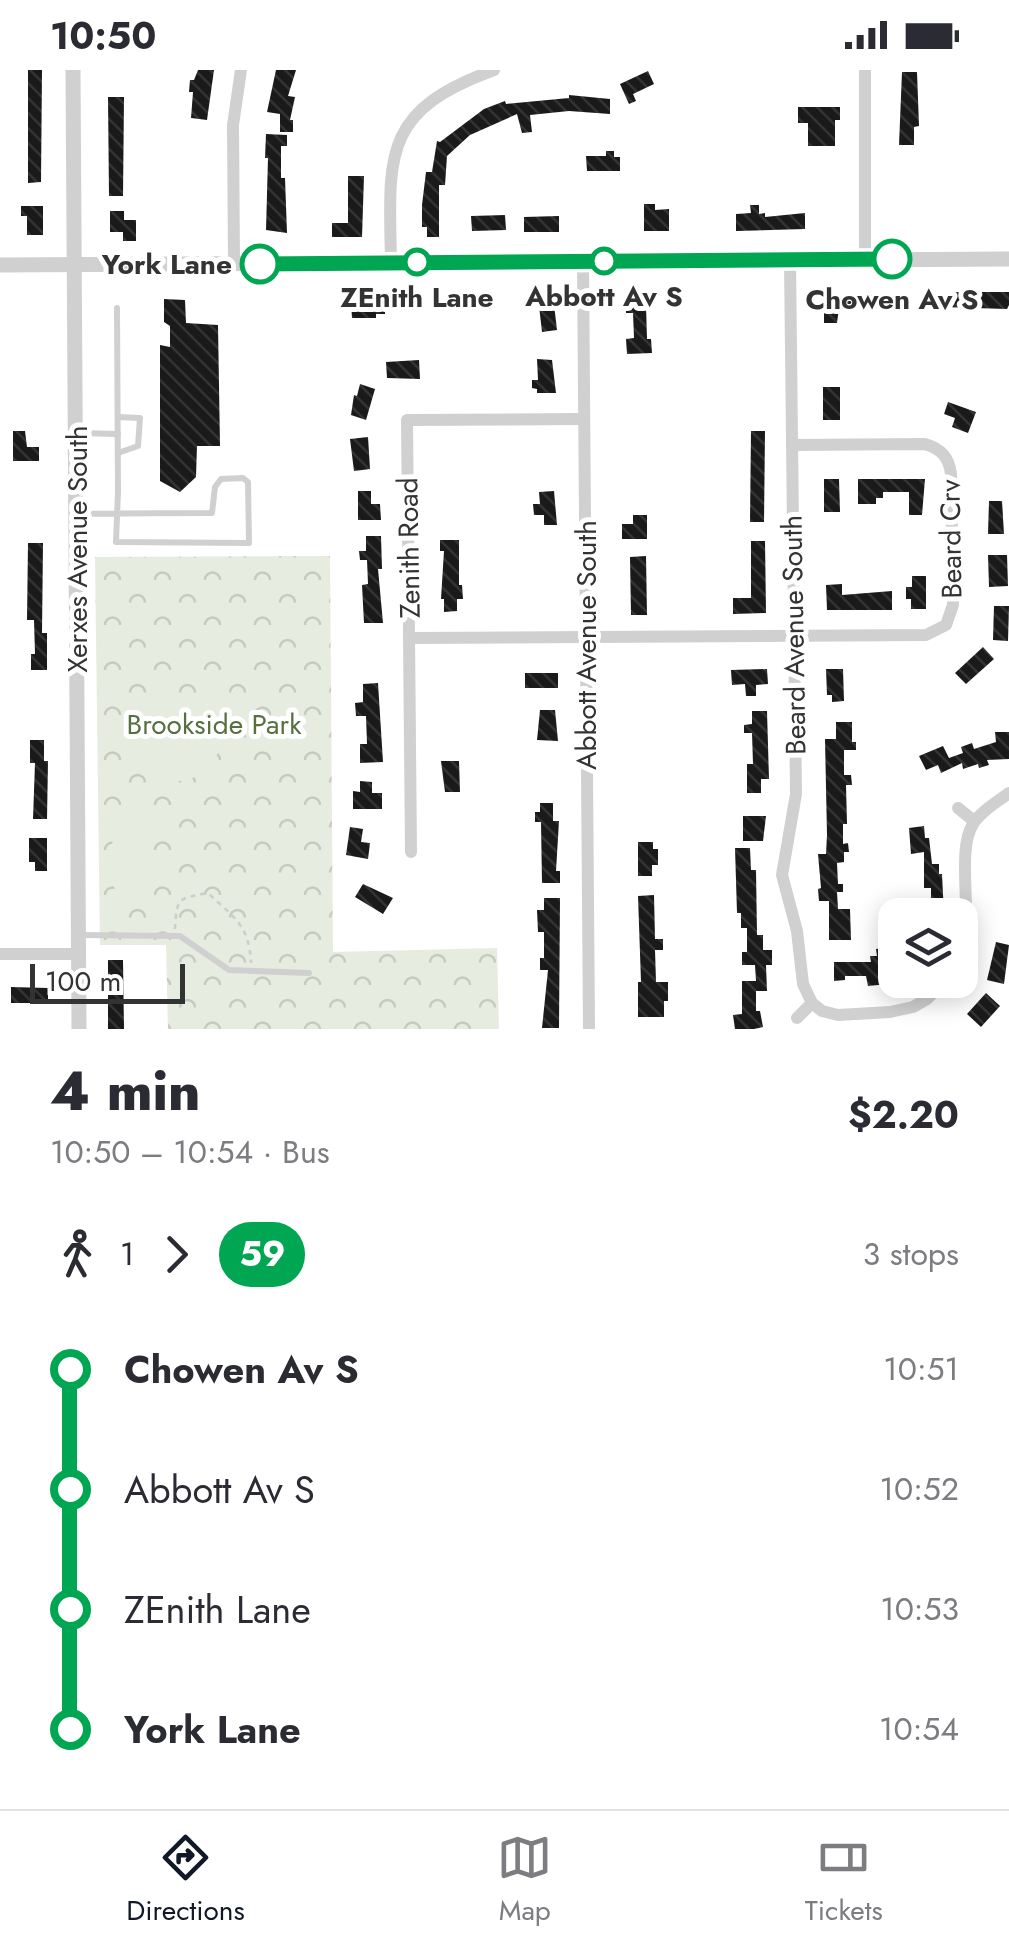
<!DOCTYPE html>
<html lang="en">
<head>
<meta charset="utf-8">
<style>
  body { margin:0; font-family:Jost,sans-serif; background:#f7f7f7; color:#2b2b33; height:100vh; display:flex; flex-direction:column; font-size:38px; white-space:nowrap }
  * { box-sizing:border-box; margin:0 }
  p { font-size:32px; color:#7c7c81 }
  .icon { flex:none; width:55px; height:55px; fill:none; stroke:currentColor; stroke-width:2; stroke-linecap:round; stroke-linejoin:round }
  .map { position:relative; height:959px; overflow:hidden }
  .panel { display:flex; flex-direction:column; background:#fff; flex:1 }
  .panel>* { flex:none }
  .badge { padding:0 20px; border-radius:32px; font-size:35px; line-height:65px }
  .tools { position:absolute; left:878px; top:828px; display:grid; gap:20px }
  .tools a { display:grid; place-items:center; width:100px; height:100px; border-radius:20px; background:#fff; box-shadow:0 5px 25px #0003; font-size:50px }
  .scale { position:absolute; left:30px; bottom:25px; width:155px; box-sizing:border-box; padding-left:10px; border:5px solid #333; border-top:0; font-size:28px; line-height:35px; white-space:nowrap; color:#333; -webkit-text-stroke:8px #fff; paint-order:stroke }
  .map>.badge { position:absolute; translate:-50% -50%; box-shadow:0 0 0 5px #fff }
  .legs { display:flex; align-items:center; gap:15px; height:110px; padding:0 50px; font-size:32px }
  .legs p { margin-inline-start:auto }
  .summary { display:flex; align-items:center; justify-content:space-between; height:170px; padding:0 50px }
  h1 { font-size:55px; font-weight:800; line-height:75px }
  ul { padding:0 50px; list-style:none }
  li { display:flex; align-items:center; gap:35px; height:120px; font-size:38px }
  li i { display:grid; place-items:center; width:15px; height:100%; margin:0 12px; background:currentColor }
  li i::after { content:''; width:25px; height:25px; margin:-12px; border:8px solid; border-radius:50%; background:#fff }
  li p { margin-inline-start:auto }
  li:first-child i { background:linear-gradient(#0000 50%,currentColor 0) }
  li:last-child i { background:linear-gradient(currentColor 50%,#0000 0) }
  .status { display:flex; justify-content:space-between; align-items:center; height:70px; padding:0 50px; background:#fff; direction:ltr }
  .status svg { height:28px; fill:currentColor }
  .menu { display:flex; justify-content:space-around; align-items:center; height:140px; border-top:2px solid #e1e1e2; background:#fff; font-size:28px; color:#7c7c81 }
  .menu a { display:grid; justify-items:center; gap:5px }
  .menu .current { color:#111827 }
  .map>svg:first-child { display:block }
</style>
</head>
<body>
<div class="status"><b>10:50</b><svg viewBox="0 0 49 12"><path d="M0 12V9h3v3zM5 12V6h3v6zM10 12V3h3v9zM15 12V0h3v12zM26 1h20v11H26zM47 4h2v5h-2z"/></svg></div>
<div class="map">
<svg width="1009" height="959" viewBox="0 0 1009 959">
  <defs>
    <pattern id="forest-crowns" width="20" height="18" patternUnits="userSpaceOnUse" patternTransform="scale(2.5)"><rect width="20" height="18" fill="#e6ecdf"/><path d="M2 6a3 3 0 1 1 6 0M12 15a3 3 0 1 1 6 0" fill="none" stroke="#c6cbc0"/></pattern>
    <pattern id="building-back-hatch" width="6" height="6" patternUnits="userSpaceOnUse" patternTransform="scale(2.5)"><rect width="6" height="6" fill="#1a1a1a"/><path d="M-1 5l2 2M0 0l6 6M5-1l2 2" fill="none" stroke="#333"/></pattern>
  </defs>
  <rect width="100%" height="100%" fill="#fff"/>
  <polygon fill="url(#forest-crowns)" points="330,486 333,882 497,878 499,959 168,959 166,875 100,875 95,487"/>
  <g fill="#e6ecdf">
    <path d="M152 625H229C227 657 225 695 190 709 178 713 161 711 148 712L147 633Z"/>
    <path d="M120 743 146 744 153 753 154 831 149 839H122C110 827 108 756 120 743Z"/>
  </g>
  <g fill="url(#building-back-hatch)">
    <polygon points="28,0 42,0 41,112 28,113"/>
    <polygon points="198,0 214,0 207,50 191,48 193,22 189,22 190,10 194,10"/>
    <polygon points="276,0 296,0 288,26 295,27 290,50 293,50 293,62 280,62 280,44 267,42"/>
    <polygon points="648,1 654,14 633,24 636,31 629,34 620,14"/>
    <polygon points="902,2 917,2 919,56 914,57 914,75 899,75"/>
    <polygon points="569,25 610,29 610,44 569,41 530,45 532,62 522,63 517,44 470,65 447,86 445,115 439,115 439,167 427,167 427,157 422,157 422,135 426,102 432,102 437,71 440,72 484,39 505,31 506,34 569,28"/>
    <polygon points="108,27 124,27 123,126 109,126"/>
    <polygon points="798,37 840,37 840,50 835,50 835,76 808,76 808,53 798,53"/>
    <polygon points="266,64 287,65 287,76 281,76 281,108 285,108 287,163 266,160 268,88 265,88"/>
    <polygon points="606,81 614,81 614,87 620,87 620,101 587,101 586,86 606,86"/>
    <polygon points="348,106 364,106 362,167 332,167 332,153 348,153"/>
    <polygon points="644,134 655,134 655,140 669,139 669,161 644,161"/>
    <polygon points="750,135 759,135 759,144 765,143 765,147 805,143 805,159 736,161 736,144 751,143"/>
    <polygon points="21,136 43,136 43,165 27,165 27,146 21,146"/>
    <polygon points="110,141 124,141 124,150 136,150 136,171 123,171 123,162 110,162"/>
    <polygon points="505,145 506,160 472,161 471,146"/>
    <polygon points="559,146 559,162 524,162 524,147"/>
    <polygon points="852,222 879,222 878,239 839,238 837,253 824,253 824,238 816,238 816,230 824,230 823,223 834,223 834,230 851,230"/>
    <polygon points="942,222 1009,222 1009,235 1007,239 942,237"/>
    <polygon points="553,226 557,260 542,262 538,227"/>
    <polygon points="164,229 185,230 186,253 218,255 220,376 197,376 196,407 180,422 160,411 160,275 170,277 170,256 164,252"/>
    <polygon points="385,231 385,244 376,244 376,248 352,248 351,232"/>
    <polygon points="626,234 646,235 647,269 651,269 652,283 627,284 626,269 634,268 633,243 626,243"/>
    <polygon points="537,289 552,290 556,323 537,323 537,319 532,318 532,310 538,310"/>
    <polygon points="419,290 420,309 387,308 386,292"/>
    <polygon points="360,314 375,319 366,350 351,345 354,325 357,326"/>
    <rect x="823" y="317" width="17" height="33"/>
    <polygon points="948,332 976,342 968,363 952,357 955,348 944,344"/>
    <polygon points="13,361 25,361 27,377 39,377 39,391 13,391"/>
    <polygon points="751,361 765,361 764,452 750,452"/>
    <polygon points="368,367 370,399 354,401 350,369"/>
    <polygon points="824,409 839,409 840,442 824,442"/>
    <polygon points="858,409 925,409 922,445 909,445 909,422 883,422 883,428 876,428 876,434 858,434"/>
    <polygon points="358,421 371,421 371,434 380,434 381,450 358,450"/>
    <polygon points="554,421 557,455 544,455 544,445 534,445 533,434 540,434 539,422"/>
    <polygon points="989,431 1002,431 1004,464 988,464"/>
    <polygon points="633,445 647,445 647,469 622,469 622,454 633,454"/>
    <polygon points="366,466 381,466 382,499 378,499 383,553 364,553 362,515 368,514 367,490 360,490 359,481 366,481"/>
    <polygon points="440,470 459,470 459,515 462,515 463,529 457,529 457,541 444,542 444,529 441,529 444,481 440,481"/>
    <polygon points="751,471 765,471 766,543 733,544 733,528 751,528"/>
    <polygon points="28,473 43,473 42,563 47,563 47,600 31,600 31,584 35,584 34,550 27,550"/>
    <polygon points="988,485 1007,485 1008,516 989,517"/>
    <polygon points="646,486 647,545 631,545 630,487"/>
    <polygon points="912,506 926,506 926,539 911,539 911,529 906,529 906,517 912,517"/>
    <polygon points="842,514 842,525 892,521 892,540 827,540 826,515"/>
    <polygon points="994,536 1009,536 1008,571 993,570"/>
    <polygon points="983,577 994,589 966,614 955,603"/>
    <polygon points="767,599 768,614 756,615 756,626 746,626 745,614 732,615 731,600"/>
    <polygon points="826,599 843,599 844,631 832,632 832,625 827,625"/>
    <rect x="525" y="603" width="33" height="15"/>
    <polygon points="378,613 383,692 360,693 360,674 367,674 366,646 356,646 355,633 363,632 363,614"/>
    <polygon points="540,640 555,640 558,671 537,670"/>
    <polygon points="752,641 767,641 769,709 761,709 761,723 747,723 747,694 753,694 752,663 744,663 744,655 752,654"/>
    <polygon points="836,652 852,652 852,672 856,672 856,680 844,680 844,705 851,705 852,715 846,715 847,754 843,754 843,774 848,773 849,782 844,782 844,792 837,793 838,814 843,814 843,822 837,822 838,839 850,839 851,870 829,870 829,831 819,831 818,819 821,818 818,784 826,784 827,765 825,669 836,669"/>
    <polygon points="995,662 1009,662 1009,689 987,690 989,695 979,698 978,694 963,699 962,693 941,703 938,695 926,700 919,686 943,676 949,688 963,683 961,677 972,673 974,679 996,672"/>
    <polygon points="30,670 44,670 44,691 48,691 47,749 33,749 35,693 30,693"/>
    <polygon points="441,691 459,691 460,722 445,722"/>
    <polygon points="360,711 372,712 372,723 382,723 382,739 353,739 353,721 360,722"/>
    <polygon points="540,733 553,733 553,751 559,751 556,801 560,801 560,813 542,813 541,752 535,752 535,742 540,742"/>
    <polygon points="743,746 766,746 763,771 743,771"/>
    <polygon points="924,756 925,768 929,768 932,794 939,794 939,804 942,804 944,845 920,845 920,837 931,836 931,818 924,818 924,782 911,784 909,758"/>
    <polygon points="350,757 363,759 361,772 370,773 368,789 346,785"/>
    <polygon points="29,768 47,768 47,801 35,801 35,792 29,792"/>
    <polygon points="638,772 653,772 653,779 658,779 658,795 652,795 652,806 638,806"/>
    <polygon points="735,778 750,778 751,800 756,800 757,865 763,865 763,880 772,880 772,895 766,895 767,921 756,921 756,941 760,941 763,957 754,959 735,959 733,945 742,944 742,911 756,911 755,895 742,895 742,882 747,882 747,858 741,858 741,843 737,843"/>
    <polygon points="363,814 393,828 383,844 355,827"/>
    <polygon points="654,825 655,869 663,869 663,880 655,880 656,912 668,912 668,931 664,931 664,947 638,947 638,912 641,912 638,826"/>
    <polygon points="544,828 560,828 559,958 542,958 548,900 540,900 540,888 544,888 544,862 538,862 537,840 544,840"/>
    <polygon points="996,872 1009,875 1004,914 987,910"/>
    <polygon points="887,877 888,883 893,883 895,900 886,902 888,914 868,916 866,906 845,906 845,910 834,911 834,892 871,892 870,886 877,886 876,879"/>
    <polygon points="108,890 123,890 124,959 108,959"/>
    <polygon points="11,917 48,918 48,933 11,933"/>
    <polygon points="986,923 1000,936 981,957 967,944"/>
  </g>
  <g fill="none" stroke-linecap="round" stroke-linejoin="round">
    <path stroke="#cdcdcd" stroke-width="2.5" stroke-dasharray="5 5" stroke-linecap="butt" d="M175 859C177 827 177 829 208 823 234 848 249 854 251 893"/>
    <g stroke="#d0d0d0" stroke-width="6">
      <polyline points="77,363 118,364"/>
      <polyline points="118,383 138,376 140,348 118,347"/>
      <path d="M80 444C124 443 168 443 212 443L215 417 221 409 243 408 248 412 249 473 116 472 118 422 117 238"/>
      <polyline points="81,865 180,866 229,900 309,903"/>
    </g>
    <g stroke="#d0d0d0" stroke-width="12">
      <polyline points="865,189 865,0"/>
      <polyline points="790,190 796,724 782,805 797,861 803,914 812,933 822,941 838,945 890,942 913,937 927,929 946,910"/>
      <polyline points="583,191 589,959"/>
      <path d="M391 192C389 86 381 41 494 0"/>
      <polyline points="234,194 233,55 241,0"/>
      <path d="M409 568 926 565 946 555 953 535 951 404C949 387 941 379 925 374L792 375"/>
      <polyline points="958,738 974,751"/>
      <polyline points="411,782 407,350 584,349"/>
      <polyline points="0,884 79,884"/>
      <path d="M960 886C975 847 955 783 973 754 981 741 997 732 1009 723"/>
      <polyline points="797,948 812,933"/>
    </g>
    <g stroke="#d0d0d0" stroke-width="15">
      <polyline points="73,0 79,959"/>
      <polyline points="0,195 1009,189"/>
    </g>
  </g>
  <g fill="none" stroke-linecap="round" stroke-linejoin="round">
    <g stroke="#fff" stroke-width="22">
      <polyline id="line-1" points="260,194 892,189"/>
    </g>
    <use href="#line-1" stroke="#00a651" stroke-width="15"/>
  </g>
  <g fill="#fff" stroke="#00a651" stroke-width="5">
    <circle cx="892" cy="189" r="18"/>
    <circle cx="604" cy="191" r="12"/>
    <circle cx="417" cy="192" r="12"/>
    <circle cx="260" cy="194" r="18"/>
  </g>
  <g text-anchor="middle" dominant-baseline="central" stroke-width="10" stroke-linejoin="round" paint-order="stroke">
    <g font-size="28" font-weight="bold" fill="#333" stroke="#fff">
      <text x="232" y="194" text-anchor="end">York Lane</text>
      <text x="604" y="226">Abbott Av S</text>
      <text x="417" y="227">ZEnith Lane</text>
      <text x="892" y="229">Chowen Av S</text>
    </g>
    <g font-size="28" fill="#333" stroke="#fff">
      <text transform="translate(951 469) rotate(-91)">Beard Crv</text>
      <text transform="translate(409 478) rotate(-91)">Zenith Road</text>
      <text transform="translate(77 479) rotate(-90)">Xerxes Avenue South</text>
      <text transform="translate(794 565) rotate(-91)">Beard Avenue South</text>
      <text transform="translate(586 575) rotate(-90)">Abbott Avenue South</text>
    </g>
    <g font-size="28" fill="#56703f" stroke="#fff">
      <text x="214" y="654">Brookside Park</text>
    </g>
  </g>
</svg>
<div class="tools">
<a><svg class="icon" aria-label="layers" viewBox="0 0 24 24"><path d="M12 4l9 5-9 5-9-5zM3 14l9 5 9-5"/></svg></a>
</div>
<div class="scale">100 m</div>
</div>
<section class="panel">
<div class="summary"><div><h1>4 min</h1><p>10:50 – 10:54 · Bus</p></div><b>$2.20</b></div>
<div class="legs"><svg class="icon" aria-label="walk" viewBox="0 0 24 24"><circle cx="13" cy="4" r="2"/><path d="M13 8l-2 6 4 7M11 14l-3 7M7 12l3-4h3l4 4"/></svg>1<svg class="icon" aria-label="forward" viewBox="0 0 24 24"><path d="M9 5l7 7-7 7"/></svg><b class="badge" style="background:#00a651;color:#fff">59</b><p>3 stops</p></div>
<ul>
<li><i style="color:#00a651"></i><b>Chowen Av S</b><p>10:51</p></li>
<li><i style="color:#00a651"></i><span>Abbott Av S</span><p>10:52</p></li>
<li><i style="color:#00a651"></i><span>ZEnith Lane</span><p>10:53</p></li>
<li><i style="color:#00a651"></i><b>York Lane</b><p>10:54</p></li>
</ul>
</section>
<nav class="menu">
<a class="current"><svg class="icon" aria-label="directions" viewBox="0 0 24 24"><path d="M12 3l9 9-9 9-9-9zM9 14v-3h6M13 9l2 2-2 2"/></svg>Directions</a>
<a><svg class="icon" aria-label="map" viewBox="0 0 24 24"><path d="M3 6l6-2 6 2 6-2v14l-6 2-6-2-6 2zM9 4v14M15 6v14"/></svg>Map</a>
<a><svg class="icon" aria-label="tickets" viewBox="0 0 24 24"><path d="M3 7h18v10H3zM15 7v10"/></svg>Tickets</a>
</nav>
</body>
</html>
